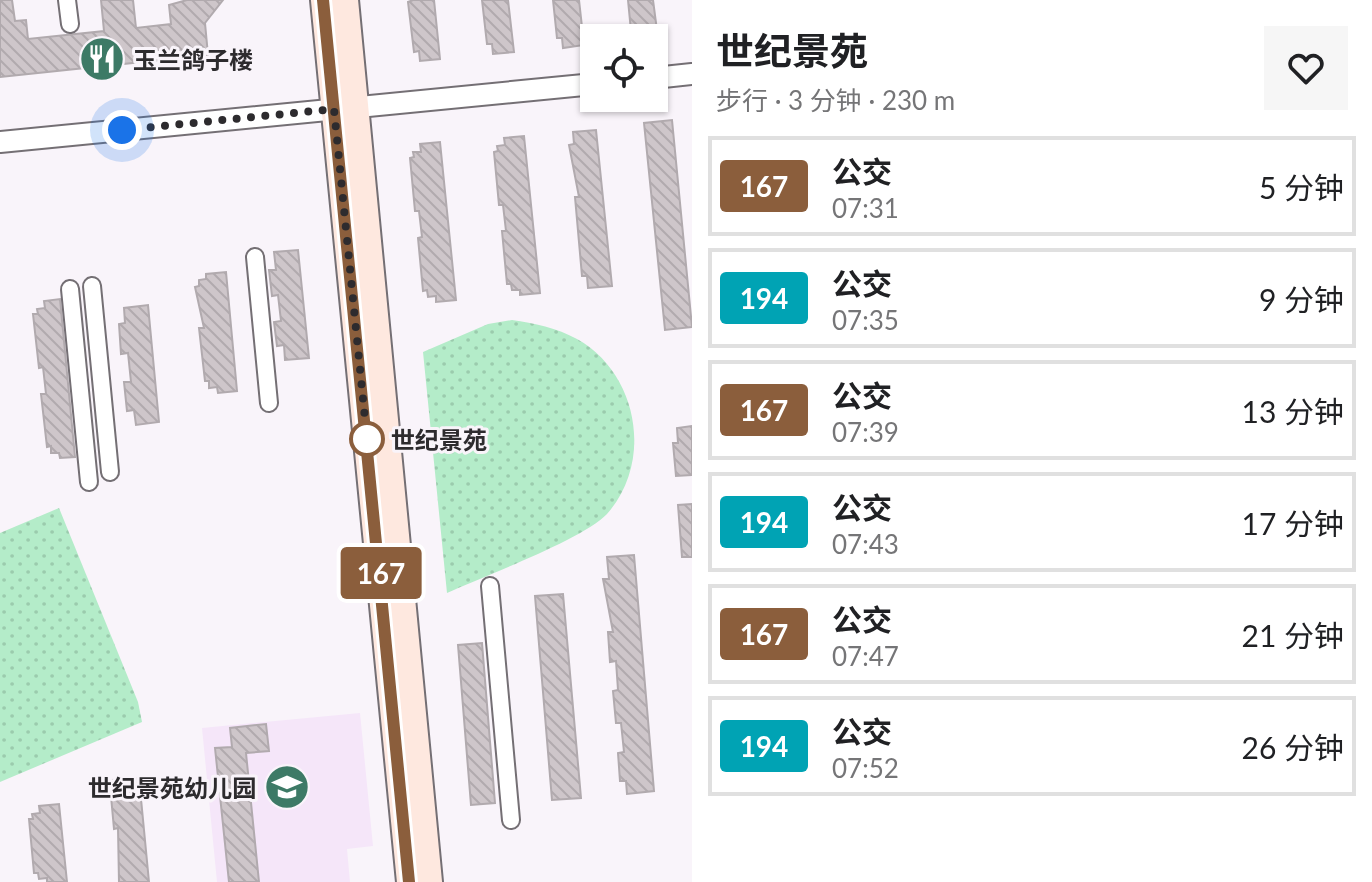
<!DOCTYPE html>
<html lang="zh">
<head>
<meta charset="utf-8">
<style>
  body { margin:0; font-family:Lato,"Noto Sans SC",sans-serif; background:#f6f6f6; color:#202124; height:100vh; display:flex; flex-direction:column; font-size:30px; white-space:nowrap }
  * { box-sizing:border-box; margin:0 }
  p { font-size:26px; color:#757577 }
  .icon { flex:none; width:44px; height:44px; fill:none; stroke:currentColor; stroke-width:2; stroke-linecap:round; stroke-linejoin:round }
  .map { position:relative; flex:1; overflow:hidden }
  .sheet { display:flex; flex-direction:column; background:#fff; width:680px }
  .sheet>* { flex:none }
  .badge { padding:0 16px; border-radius:6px; font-size:28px; line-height:52px }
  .controls { position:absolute; left:580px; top:24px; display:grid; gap:16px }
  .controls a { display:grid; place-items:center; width:88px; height:88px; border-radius:0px; background:#fff; box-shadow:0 2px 6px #0004; font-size:40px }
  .you { position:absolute; width:40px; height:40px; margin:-20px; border:6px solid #fff; border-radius:50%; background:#1a73e8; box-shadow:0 0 0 12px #1a73e833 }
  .map>.badge { position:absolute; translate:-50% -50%; box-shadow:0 0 0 4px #fff }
  .round { display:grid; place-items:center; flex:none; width:84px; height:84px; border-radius:0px; background:#f6f6f6 }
  .head { display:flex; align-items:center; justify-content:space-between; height:136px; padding:0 24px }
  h1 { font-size:38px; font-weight:700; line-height:60px }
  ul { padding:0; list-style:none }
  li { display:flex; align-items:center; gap:24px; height:100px; margin:0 16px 12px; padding:0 8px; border:4px solid #e0e0e0; border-radius:0px }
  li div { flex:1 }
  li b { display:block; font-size:30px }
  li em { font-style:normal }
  li .badge { min-width:88px; font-weight:700; text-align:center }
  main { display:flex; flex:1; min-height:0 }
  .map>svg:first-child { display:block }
</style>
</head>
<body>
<main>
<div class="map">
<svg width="692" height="882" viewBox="0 0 692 882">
  <defs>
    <pattern id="grass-dots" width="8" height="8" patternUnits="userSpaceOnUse" patternTransform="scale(2)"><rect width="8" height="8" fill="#b4ecc9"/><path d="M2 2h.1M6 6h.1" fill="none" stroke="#9bcbad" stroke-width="1.8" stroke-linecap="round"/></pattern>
    <pattern id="building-back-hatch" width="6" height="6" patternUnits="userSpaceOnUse" patternTransform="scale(2)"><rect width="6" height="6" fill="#cec6ca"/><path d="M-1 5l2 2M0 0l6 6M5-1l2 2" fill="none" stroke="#b1aaae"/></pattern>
  </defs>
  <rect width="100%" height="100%" fill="#f9f4fa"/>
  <polygon fill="#f5e6f9" points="360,713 373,846 347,849 350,882 217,882 202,728"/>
  <g fill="url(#grass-dots)">
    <path d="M512 320C534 323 557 328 577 339 638 373 654 461 607 514 582 540 484 576 447 593L423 352 488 324Z"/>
    <polygon points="59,508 138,702 142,722 0,782 0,533"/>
  </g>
  <g fill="url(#building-back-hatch)" stroke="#b1aaae" stroke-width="2">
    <polygon points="0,0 12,0 15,21 26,20 28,39 104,31 101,0 133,0 136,28 171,24 169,5 187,0 223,0 205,23 208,55 0,77"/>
    <polygon points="413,0 434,0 440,59 420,61 419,51 414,52 408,2"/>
    <polygon points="482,0 508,0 514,52 493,54 492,44 487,44"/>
    <polygon points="553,0 579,0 584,45 563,48 562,38 557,38"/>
    <polygon points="628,0 653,0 658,38 637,38 636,31 631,31"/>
    <polygon points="672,120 692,327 665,330 644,123"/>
    <polygon points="596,130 612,286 588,288 587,276 582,276 575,197 579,197 569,145 574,144 573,132"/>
    <polygon points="524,136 540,293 520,295 520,290 512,290 511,284 507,284 502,231 506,231 503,205 499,205 494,152 498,151 497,146 505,145 504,138"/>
    <polygon points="440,142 456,300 436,302 436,296 428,297 427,290 423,291 418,238 422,237 419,211 415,211 410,158 414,157 413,152 421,152 420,144"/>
    <polygon points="298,250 309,358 285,360 284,345 277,346 274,322 281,321 278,295 272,296 269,270 276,270 274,252"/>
    <polygon points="226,272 237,391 218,393 217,387 209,388 209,381 205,381 199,328 204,328 195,287 199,286 199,280 206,279 206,274"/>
    <polygon points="60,299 75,457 60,458 59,453 51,453 51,446 47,447 41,394 46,394 43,367 39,368 33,314 38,314 37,309 45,308 44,301"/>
    <polygon points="148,305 159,422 136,425 134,410 127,411 124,382 131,382 128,353 121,354 119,324 125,323 124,308"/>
    <polygon points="692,426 692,475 676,476 673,443 678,443 677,428"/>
    <polygon points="692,504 692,557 682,557 678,505"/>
    <polygon points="634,555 654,791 627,794 626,781 620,781 618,753 624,752 621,723 616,723 613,691 618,690 616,661 610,662 608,632 613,632 603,579 609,579 607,557"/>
    <polygon points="563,594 581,798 552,800 535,596"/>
    <polygon points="482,643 495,803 471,805 458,645"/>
    <polygon points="266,724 269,751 246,753 259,882 229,882 215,748 232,747 230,728"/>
    <polygon points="139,778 149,882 119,882 118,828 114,829 111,796 115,796 113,780"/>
    <polygon points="59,804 67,882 47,882 47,878 39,879 38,873 34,873 29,819 33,819 32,814 40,813 39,806"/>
  </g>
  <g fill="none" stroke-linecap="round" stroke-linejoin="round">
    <g stroke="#746f74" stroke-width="20">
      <g id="minor">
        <polyline points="67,0 70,24"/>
        <polyline points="255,257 269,403"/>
        <polyline points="92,286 110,472"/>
        <polyline points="70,289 89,482"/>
        <polyline points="490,586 511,820"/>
      </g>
    </g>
    <g stroke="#746f74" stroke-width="24">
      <g id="tertiary">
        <polyline points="654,78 692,74"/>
        <polyline points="0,142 594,84"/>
      </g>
    </g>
    <g stroke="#746f74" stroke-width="28">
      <g id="secondary">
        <polyline points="323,0 409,882"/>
        <polyline points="346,0 430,882"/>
      </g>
    </g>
    <use href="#minor" stroke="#fff" stroke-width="16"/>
    <use href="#tertiary" stroke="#fff" stroke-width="20"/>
    <use href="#secondary" stroke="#fee8df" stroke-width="24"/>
  </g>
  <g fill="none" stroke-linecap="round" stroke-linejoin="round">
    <g stroke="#fff" stroke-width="18">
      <polyline id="line" points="323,0 409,882"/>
    </g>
    <use href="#line" stroke="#8b5e3c" stroke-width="12"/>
    <polyline stroke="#2d2b2e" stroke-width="8" stroke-dasharray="0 14.4" points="122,130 334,109 367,439"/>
  </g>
  <defs>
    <g id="restaurant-disc" transform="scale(2.3)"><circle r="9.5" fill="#3d7a66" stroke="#f9f4fa"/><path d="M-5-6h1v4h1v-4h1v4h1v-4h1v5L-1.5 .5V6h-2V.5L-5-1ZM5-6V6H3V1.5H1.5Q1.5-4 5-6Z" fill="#fff"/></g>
    <g id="school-disc" transform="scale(2.3)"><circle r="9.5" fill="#3d7a66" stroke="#f9f4fa"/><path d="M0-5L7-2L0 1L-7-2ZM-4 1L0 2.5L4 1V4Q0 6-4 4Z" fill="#fff"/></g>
  </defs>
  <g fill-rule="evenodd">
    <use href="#restaurant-disc" x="102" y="59"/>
    <use href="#school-disc" x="287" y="787"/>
  </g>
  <circle fill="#fff" stroke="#8b5e3c" stroke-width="4" cx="367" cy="439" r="16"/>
  <g text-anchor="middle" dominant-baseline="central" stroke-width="6" stroke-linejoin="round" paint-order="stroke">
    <g font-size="24" font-weight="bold" fill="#2d2b2e" stroke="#f9f4fa" text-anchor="start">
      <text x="133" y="59">玉兰鸽子楼</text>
      <text x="256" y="787" text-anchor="end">世纪景苑幼儿园</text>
    </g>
    <g font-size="24" font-weight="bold" fill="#2d2b2e" stroke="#f9f4fa" text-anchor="start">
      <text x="391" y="439">世纪景苑</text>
    </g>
  </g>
</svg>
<div class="controls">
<a><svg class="icon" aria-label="locate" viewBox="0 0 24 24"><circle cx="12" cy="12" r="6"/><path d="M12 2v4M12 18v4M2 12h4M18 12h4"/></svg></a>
</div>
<div class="you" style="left:122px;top:130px"></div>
<b class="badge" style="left:381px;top:573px;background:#8b5e3c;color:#fff">167</b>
</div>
<section class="sheet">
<div class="head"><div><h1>世纪景苑</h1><p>步行 · 3 分钟 · 230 m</p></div><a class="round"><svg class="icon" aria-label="heart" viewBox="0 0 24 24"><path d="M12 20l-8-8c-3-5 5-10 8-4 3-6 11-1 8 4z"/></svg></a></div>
<ul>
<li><span class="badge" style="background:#8b5e3c;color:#fff">167</span><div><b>公交</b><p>07:31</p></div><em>5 分钟</em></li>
<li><span class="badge" style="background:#00a3b4;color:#fff">194</span><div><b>公交</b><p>07:35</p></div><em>9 分钟</em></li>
<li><span class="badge" style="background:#8b5e3c;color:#fff">167</span><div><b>公交</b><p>07:39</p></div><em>13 分钟</em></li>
<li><span class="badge" style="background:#00a3b4;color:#fff">194</span><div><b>公交</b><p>07:43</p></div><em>17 分钟</em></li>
<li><span class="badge" style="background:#8b5e3c;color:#fff">167</span><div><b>公交</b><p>07:47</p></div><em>21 分钟</em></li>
<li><span class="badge" style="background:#00a3b4;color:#fff">194</span><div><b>公交</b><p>07:52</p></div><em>26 分钟</em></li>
</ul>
</section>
</main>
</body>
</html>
